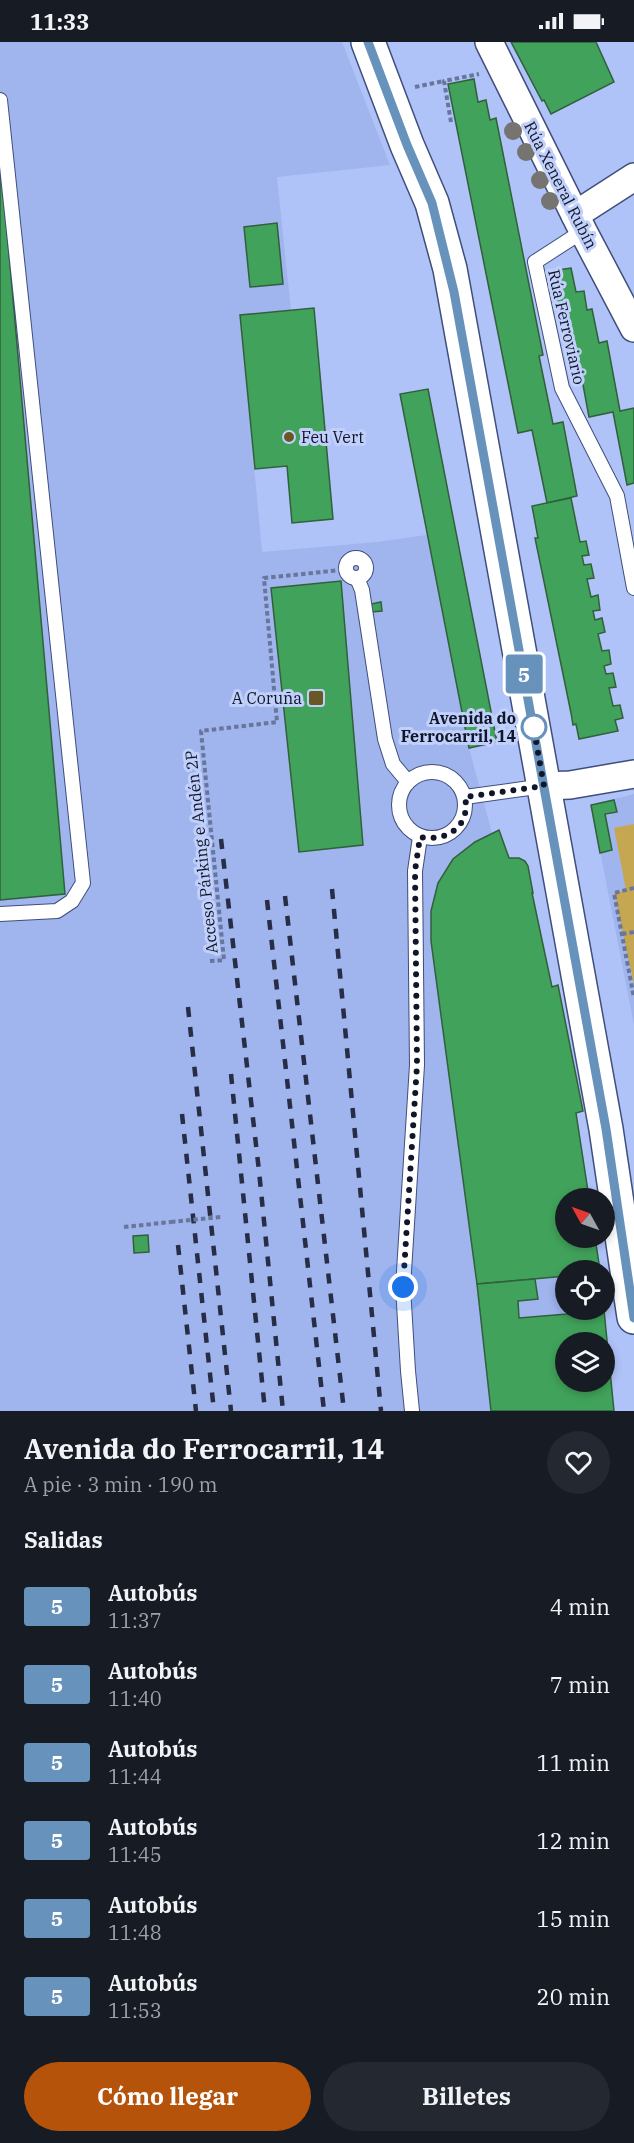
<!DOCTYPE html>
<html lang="es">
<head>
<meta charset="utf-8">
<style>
  body { margin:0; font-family:"IBM Plex Serif",serif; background:#242831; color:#f1f3f6; height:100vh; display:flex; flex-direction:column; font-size:22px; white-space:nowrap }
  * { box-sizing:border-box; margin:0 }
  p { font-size:20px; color:#9ea1a6 }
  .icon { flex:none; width:33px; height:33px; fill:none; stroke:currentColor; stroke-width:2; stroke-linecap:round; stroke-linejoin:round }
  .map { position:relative; height:1369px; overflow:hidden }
  .details { display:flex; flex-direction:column; background:#171b24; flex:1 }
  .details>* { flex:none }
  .badge { padding:0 12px; border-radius:4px; font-size:21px; line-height:39px }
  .needle { width:39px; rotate:310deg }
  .controls { position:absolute; left:555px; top:1146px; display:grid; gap:12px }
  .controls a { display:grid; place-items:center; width:60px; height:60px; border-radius:50%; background:#171b24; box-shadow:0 3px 9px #0003; font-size:30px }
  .you { position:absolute; width:30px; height:30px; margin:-15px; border:4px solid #fff; border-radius:50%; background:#1a73e8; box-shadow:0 0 0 9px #1a73e833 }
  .map>.badge { position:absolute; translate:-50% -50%; box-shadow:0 0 0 3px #fff }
  h2 { padding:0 24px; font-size:22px; line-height:54px }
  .round { display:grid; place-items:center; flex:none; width:63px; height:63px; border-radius:32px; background:#242831 }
  .head { display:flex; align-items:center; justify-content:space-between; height:102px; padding:0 24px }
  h1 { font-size:28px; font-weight:800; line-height:45px }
  .button { display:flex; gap:12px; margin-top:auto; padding:12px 24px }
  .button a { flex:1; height:69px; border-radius:36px; background:#b45309; color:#fff; font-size:24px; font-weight:800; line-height:69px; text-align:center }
  .button a+a { background:#242831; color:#f1f3f6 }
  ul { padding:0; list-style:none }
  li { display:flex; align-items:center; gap:18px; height:78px; padding:0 24px }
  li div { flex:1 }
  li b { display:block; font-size:22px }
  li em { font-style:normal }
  li .badge { min-width:66px; font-weight:700; text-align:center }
  .status { display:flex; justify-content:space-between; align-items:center; height:42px; padding:0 30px; background:#171b24; direction:ltr }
  .status svg { height:16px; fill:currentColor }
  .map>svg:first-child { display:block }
</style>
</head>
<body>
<div class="status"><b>11:33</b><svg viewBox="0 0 49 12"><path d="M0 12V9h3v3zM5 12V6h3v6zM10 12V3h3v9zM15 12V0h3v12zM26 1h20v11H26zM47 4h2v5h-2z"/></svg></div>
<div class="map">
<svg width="634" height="1369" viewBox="0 0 634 1369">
  <rect width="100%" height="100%" fill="#b0c3f8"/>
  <g fill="#a0b4ee" fill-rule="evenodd">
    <path d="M0 0H342L390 123 277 135 291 269 240 274 262 510 377 500 427 493 469 706 492 791 499 788 509 816H519L525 819 528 824 551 944 558 943 583 1069 576 1071 590 1156H566V1196H596L600 1228H566V1268H604L614 1369H0ZM566 1300H604V1340H566Z"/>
    <polygon points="634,752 634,983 591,763"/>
  </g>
  <polygon fill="#c6a751" points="634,782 634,943 614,851 626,848 614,786"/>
  <g fill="#41a35b" stroke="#325f3c" stroke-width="1.5" fill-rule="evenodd">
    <polygon points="511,0 596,0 614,40 551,72 544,58 542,59"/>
    <polygon points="474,37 478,60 486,58 490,78 496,76 543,313 539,314 553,382 563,380 577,454 547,461 532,388 518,391 448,42"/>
    <polygon points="0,108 65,852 0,858"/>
    <polygon points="277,181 283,242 250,245 244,185"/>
    <polygon points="571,226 576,250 584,249 587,268 592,267 599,301 607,299 620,369 634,366 634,441 627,443 613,370 589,375 576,305 571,306 564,271 559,272 551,229"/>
    <polygon points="314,266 333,477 292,481 287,424 255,427 240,273"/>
    <polygon points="428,347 497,700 469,706 400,352"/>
    <polygon points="571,456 580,500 586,499 589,513 582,514 584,523 591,522 594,536 587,537 591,555 598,553 600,568 593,569 595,578 602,576 605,590 598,592 602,609 609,608 611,622 604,624 606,632 613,631 616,645 609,646 613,664 620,663 623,676 615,678 618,689 579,697 576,682 573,683 571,671 535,496 538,496 532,464"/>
    <polygon points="341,539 363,803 299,810 271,546"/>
    <polygon points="381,560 382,569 371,570 371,562"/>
    <polygon points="614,758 617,770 605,772 612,808 600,811 591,763"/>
    <polygon points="499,788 509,816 519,816 525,819 528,824 533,851 532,851 552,945 558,943 583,1069 576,1071 589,1156 566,1156 566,1196 595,1196 600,1228 566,1228 566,1234 477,1242 431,899 431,869 438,841 453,817 475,800"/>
    <polygon points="148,1193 149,1210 134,1211 133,1194"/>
    <path d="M535 1237 538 1257 518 1259 519 1276 567 1272 568 1268H604L614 1369H491L477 1242ZM566 1300H604V1340H566Z"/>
  </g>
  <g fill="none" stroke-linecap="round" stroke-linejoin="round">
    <g stroke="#3f4e7b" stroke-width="16">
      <g id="service">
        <polyline points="0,58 83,841 72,859 57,869 0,872"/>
        <polyline points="583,189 535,220 562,346 617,454 634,546"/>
        <circle cx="356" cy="526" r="10"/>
        <polyline points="357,536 362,548 385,697 393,722 408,740"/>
        <circle cx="432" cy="763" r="33"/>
        <polyline points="465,755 544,744"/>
        <polyline points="412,1369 408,1329 403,1245 417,1023 415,829 420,795"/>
      </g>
    </g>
    <g stroke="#3f4e7b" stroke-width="30">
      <g id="minor">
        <polyline points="489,0 583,189 634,286"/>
        <polyline points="575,173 634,135"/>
        <polyline points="544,744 570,743 634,732"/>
      </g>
    </g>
    <g stroke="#3f4e7b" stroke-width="36">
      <polyline id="tertiary" points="368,0 407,103 432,161 450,227 606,1087 634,1275"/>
    </g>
    <g stroke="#69769c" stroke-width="4" stroke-dasharray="4.5 3" stroke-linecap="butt">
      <polyline points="415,45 444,39"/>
      <polyline points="451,80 444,39 479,32"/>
      <polyline points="634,846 614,851 634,956"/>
      <polyline points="622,892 634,890"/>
      <polyline points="210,919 224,918 201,689 277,680 264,536 341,528"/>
      <polyline points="124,1185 171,1180"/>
    </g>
    <use href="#service" stroke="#fff" stroke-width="14"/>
    <use href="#minor" stroke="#fff" stroke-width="27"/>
    <use href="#tertiary" stroke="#fff" stroke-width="33"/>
    <g stroke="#262d45" stroke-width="4.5" stroke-dasharray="10 10" stroke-linecap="butt">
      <polyline points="221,797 259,1129 283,1369"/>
      <polyline points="332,847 381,1369"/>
      <polyline points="285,854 344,1369"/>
      <polyline points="267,858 324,1369"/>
      <polyline points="188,965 231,1369"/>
      <polyline points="231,1032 265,1369"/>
      <polyline points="182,1072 214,1369"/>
      <polyline points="178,1203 196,1369"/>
    </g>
    <polyline stroke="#69769c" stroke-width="4" stroke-dasharray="4.5 3" stroke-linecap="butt" points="171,1180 221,1175"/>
  </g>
  <g fill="#757470">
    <circle cx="513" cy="89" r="9"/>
    <circle cx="526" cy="110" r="9"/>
    <circle cx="540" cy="138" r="9"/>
    <circle cx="550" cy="159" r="9"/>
  </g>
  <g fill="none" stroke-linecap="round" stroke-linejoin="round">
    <g stroke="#fff" stroke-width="14">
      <polyline id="line" points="368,0 407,103 432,161 454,250 606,1087 634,1276"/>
    </g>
    <use href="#line" stroke="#6792bc" stroke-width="9"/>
    <path stroke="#101629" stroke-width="6" stroke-dasharray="0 10.8" d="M403 1245 417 1023 415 829 420 795C446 800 471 785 465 755L544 744 532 677 534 685"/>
  </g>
  <g fill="#695725" stroke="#c0d0fb" stroke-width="2">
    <circle cx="289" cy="395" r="6"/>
    <rect x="308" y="648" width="16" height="16" rx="3"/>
  </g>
  <circle fill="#fff" stroke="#6792bc" stroke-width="3" cx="534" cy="685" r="12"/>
  <g text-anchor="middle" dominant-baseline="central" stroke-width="6" stroke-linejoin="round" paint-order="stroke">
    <g font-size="16" fill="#101629" stroke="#c0d0fb">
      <text transform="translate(561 143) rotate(63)">Rúa Xeneral Rubín</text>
      <text transform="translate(567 285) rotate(77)">Rúa Ferroviario</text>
      <text transform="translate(201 810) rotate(-96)">Acceso Párking e Andén 2P</text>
    </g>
    <g font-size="16" fill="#101629" stroke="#c0d0fb" text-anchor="start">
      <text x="301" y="395">Feu Vert</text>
      <text x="302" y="656" text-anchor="end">A Coruña</text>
    </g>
    <g font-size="16" font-weight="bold" fill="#101629" stroke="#c0d0fb" text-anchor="end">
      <text x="516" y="676">Avenida do<tspan x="516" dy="18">Ferrocarril, 14</tspan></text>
    </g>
  </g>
</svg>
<div class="controls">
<a><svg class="needle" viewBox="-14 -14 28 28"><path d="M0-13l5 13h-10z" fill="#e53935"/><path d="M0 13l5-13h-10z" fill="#9ea1a6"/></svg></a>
<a><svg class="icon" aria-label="locate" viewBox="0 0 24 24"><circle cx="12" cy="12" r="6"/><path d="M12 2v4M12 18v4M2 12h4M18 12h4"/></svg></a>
<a><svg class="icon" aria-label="layers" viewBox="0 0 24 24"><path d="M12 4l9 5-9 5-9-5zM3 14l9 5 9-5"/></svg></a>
</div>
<div class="you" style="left:403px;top:1245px"></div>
<b class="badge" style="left:524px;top:632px;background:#6792bc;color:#fff">5</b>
</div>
<section class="details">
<div class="head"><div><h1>Avenida do Ferrocarril, 14</h1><p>A pie · 3 min · 190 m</p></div><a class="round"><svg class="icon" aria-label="heart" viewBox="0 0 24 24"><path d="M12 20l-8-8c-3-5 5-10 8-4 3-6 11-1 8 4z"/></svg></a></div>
<h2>Salidas</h2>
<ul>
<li><span class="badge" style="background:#6792bc;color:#fff">5</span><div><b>Autobús</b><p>11:37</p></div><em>4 min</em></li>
<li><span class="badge" style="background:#6792bc;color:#fff">5</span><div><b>Autobús</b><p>11:40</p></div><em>7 min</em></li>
<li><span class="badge" style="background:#6792bc;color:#fff">5</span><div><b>Autobús</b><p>11:44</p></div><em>11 min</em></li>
<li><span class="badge" style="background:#6792bc;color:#fff">5</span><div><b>Autobús</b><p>11:45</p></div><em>12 min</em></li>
<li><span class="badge" style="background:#6792bc;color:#fff">5</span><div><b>Autobús</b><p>11:48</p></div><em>15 min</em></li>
<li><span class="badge" style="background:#6792bc;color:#fff">5</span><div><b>Autobús</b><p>11:53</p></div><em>20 min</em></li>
</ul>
<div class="button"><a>Cómo llegar</a><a>Billetes</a></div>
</section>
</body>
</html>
